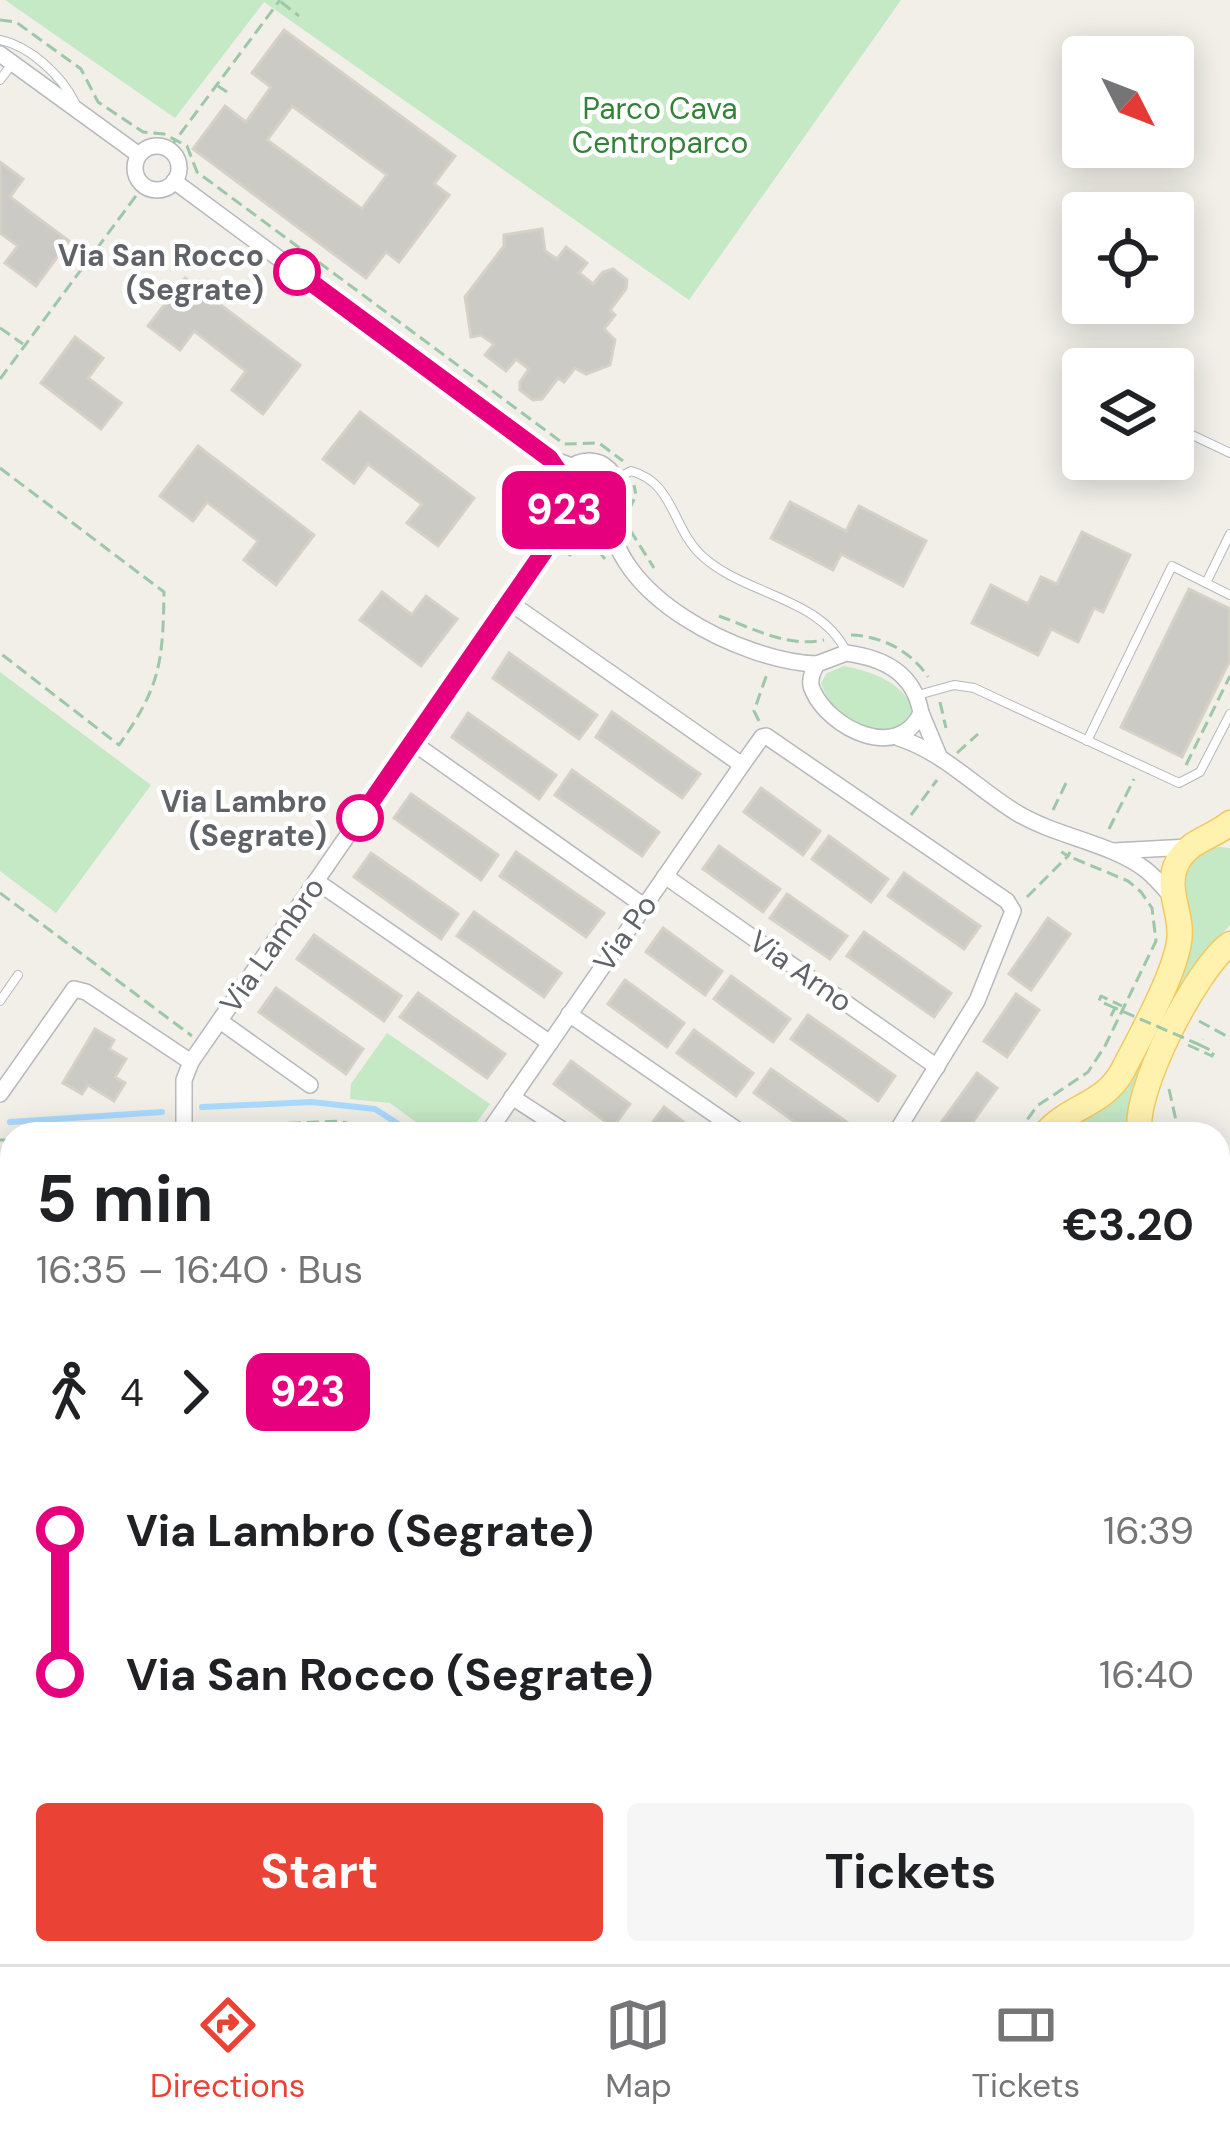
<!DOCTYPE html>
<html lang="en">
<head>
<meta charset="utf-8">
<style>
  body { margin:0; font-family:"DM Sans",sans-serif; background:#f6f6f6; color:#202124; height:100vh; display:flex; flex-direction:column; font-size:45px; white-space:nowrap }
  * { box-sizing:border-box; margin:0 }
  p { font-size:39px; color:#757577 }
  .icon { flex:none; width:66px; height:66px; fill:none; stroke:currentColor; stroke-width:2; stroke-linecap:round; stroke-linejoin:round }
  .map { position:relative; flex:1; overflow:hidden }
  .side { position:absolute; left:0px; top:1122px; width:1230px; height:843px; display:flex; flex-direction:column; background:#fff; border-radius:36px 36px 0 0; box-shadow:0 6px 30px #0003 }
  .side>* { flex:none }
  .badge { padding:0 24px; border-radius:18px; font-size:42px; line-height:78px }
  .needle { width:78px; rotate:132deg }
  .tools { position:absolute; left:1062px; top:36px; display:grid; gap:24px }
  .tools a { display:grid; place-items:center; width:132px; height:132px; border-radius:12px; background:#fff; box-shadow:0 6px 30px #0003; font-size:60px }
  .map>.badge { position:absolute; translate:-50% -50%; box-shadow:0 0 0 6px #fff }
  .legs { display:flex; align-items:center; gap:18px; height:132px; padding:0 36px; font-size:39px }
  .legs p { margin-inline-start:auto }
  .head { display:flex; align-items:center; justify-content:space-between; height:204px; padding:0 36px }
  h1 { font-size:66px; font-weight:700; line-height:90px }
  .button { display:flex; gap:24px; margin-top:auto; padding:24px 36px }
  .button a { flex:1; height:138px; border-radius:12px; background:#ea4335; color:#fff; font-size:48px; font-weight:700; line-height:138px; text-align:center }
  .button a+a { background:#f6f6f6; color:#202124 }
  ul { padding:0 36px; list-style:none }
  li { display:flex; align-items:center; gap:42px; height:144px; font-size:45px }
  li i { display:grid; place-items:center; width:18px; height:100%; margin:0 15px; background:currentColor }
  li i::after { content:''; width:30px; height:30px; margin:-15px; border:9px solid; border-radius:50%; background:#fff }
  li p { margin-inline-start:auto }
  li:first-child i { background:linear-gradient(#0000 50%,currentColor 0) }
  li:last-child i { background:linear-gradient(currentColor 50%,#0000 0) }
  .dock { display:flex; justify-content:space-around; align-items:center; height:168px; border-top:3px solid #e0e0e0; background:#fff; font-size:33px; color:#757577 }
  .dock a { display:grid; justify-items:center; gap:6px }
  .dock .active { color:#ea4335 }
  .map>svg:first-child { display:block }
</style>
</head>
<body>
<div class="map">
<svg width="1230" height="1964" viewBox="0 0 1230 1964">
  <rect width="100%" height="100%" fill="#f1efe8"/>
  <g fill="#c5e8c5">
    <polygon points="5,0 901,0 689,300 264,2 175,118"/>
    <path d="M844 666C874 672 905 683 915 714L901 733C865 731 834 720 821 683L827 673Z"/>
    <polygon points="0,672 151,785 56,913 0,871"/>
    <polygon points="1219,847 1230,848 1230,925 1206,951 1131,1134 1056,1134 1097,1111 1190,932 1184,891 1188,867 1207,850"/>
    <polygon points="387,1033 490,1104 468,1134 432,1134 390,1103 350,1099 351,1084"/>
  </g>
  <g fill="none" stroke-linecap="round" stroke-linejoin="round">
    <g stroke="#aadaff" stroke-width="6">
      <polyline points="202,1107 312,1102 375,1109 414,1134"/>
      <polyline points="10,1122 162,1112"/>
      <polyline points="724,1964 729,1953"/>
    </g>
  </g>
  <g fill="#cccac5" stroke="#d6d1c6" stroke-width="3" fill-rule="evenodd">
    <path d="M284 30 455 156 434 184 449 195 399 262 386 252 366 278 193 149 225 106 246 122 271 87 252 73ZM292 106 387 175 362 209 267 140Z"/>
    <polygon points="0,162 23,179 10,197 69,241 36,286 5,263 18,246 0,233"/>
    <polygon points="542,229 545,251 557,259 566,247 587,263 579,273 593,284 603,272 613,269 627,280 626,289 610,310 615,315 604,329 615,340 610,365 586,374 575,368 564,382 558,378 542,399 533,400 520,390 520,382 529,369 516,359 506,371 485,355 494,344 481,335 471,337 465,297 504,246 504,235"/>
    <polygon points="185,278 300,365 263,414 232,390 246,371 194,331 180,350 148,326"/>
    <polygon points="75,337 103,358 88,378 121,403 101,429 41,383"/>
    <polygon points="360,412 474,498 438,546 407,523 422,504 368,464 354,483 323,459"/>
    <polygon points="198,446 314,535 276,585 244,560 258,541 207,502 193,521 160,496"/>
    <polygon points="790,502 846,531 859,506 926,541 903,586 841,554 833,570 771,538"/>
    <polygon points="1082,532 1130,555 1103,612 1094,608 1078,642 1051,629 1038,655 972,623 991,585 1028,604 1041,577 1057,584"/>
    <polygon points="1189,589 1230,609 1230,660 1182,757 1121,727"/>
    <polygon points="382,592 412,615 426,596 457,619 421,666 360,620"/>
    <polygon points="509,653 597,715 579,739 493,678"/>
    <polygon points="612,712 700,774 682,798 596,737"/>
    <polygon points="468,713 556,775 539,799 452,737"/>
    <polygon points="572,770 659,832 642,856 555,795"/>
    <polygon points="761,788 820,831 803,855 744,812"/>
    <polygon points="411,794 498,855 481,880 394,818"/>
    <polygon points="829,836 888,879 871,902 812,859"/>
    <polygon points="719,846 780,889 763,912 703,869"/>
    <polygon points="516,852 604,913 586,937 500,876"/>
    <polygon points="371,853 458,914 441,939 354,877"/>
    <polygon points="904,873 980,926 964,949 888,896"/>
    <polygon points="787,894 847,936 830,959 770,918"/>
    <polygon points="474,912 561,973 544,997 457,936"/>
    <polygon points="1048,918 1070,934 1031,990 1009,974"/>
    <polygon points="663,928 722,971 705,995 646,952"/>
    <polygon points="864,932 951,993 934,1017 847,956"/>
    <polygon points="314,935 401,996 384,1021 297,959"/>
    <polygon points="731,976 790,1019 773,1042 714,999"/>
    <polygon points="625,980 684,1023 667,1047 608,1004"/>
    <polygon points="276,988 363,1049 346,1074 259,1012"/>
    <polygon points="418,993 505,1054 487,1078 400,1017"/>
    <polygon points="1016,994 1039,1010 1007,1057 984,1041"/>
    <polygon points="808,1015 895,1076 878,1101 791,1039"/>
    <polygon points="95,1029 114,1040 109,1049 126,1059 115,1077 125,1083 114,1101 88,1085 82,1094 63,1083"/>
    <polygon points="694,1030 753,1073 736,1096 677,1053"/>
    <polygon points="571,1061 630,1104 613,1127 554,1084"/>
    <polygon points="771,1069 858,1130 856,1134 812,1134 754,1093"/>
    <polygon points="977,1073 997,1088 964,1134 933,1134"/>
    <polygon points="664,1107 685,1123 677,1134 644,1134"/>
    <polygon points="6,1229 12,1231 12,1278 0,1273 0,1243"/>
    <polygon points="1218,1302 1230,1309 1230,1346 1226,1353 1218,1348"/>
    <polygon points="0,1434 8,1441 12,1436 12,1475 8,1480 0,1473"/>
    <polygon points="1218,1466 1230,1475 1230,1519 1218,1511"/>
    <polygon points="1222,1643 1230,1650 1230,1674 1218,1690 1218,1648"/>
    <polygon points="0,1776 12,1786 12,1814 6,1821 0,1816"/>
    <polygon points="1220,1822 1230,1829 1230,1862 1218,1878"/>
    <polygon points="4,1888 12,1895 12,1946 0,1936 0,1892"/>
    <polygon points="1218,1921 1230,1926 1230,1961 1213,1953 1218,1953"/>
    <polygon points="49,1953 72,1953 84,1964 40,1964"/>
    <polygon points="931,1953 973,1953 966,1964 928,1964"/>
  </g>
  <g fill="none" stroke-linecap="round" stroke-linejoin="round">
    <g stroke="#b5b8bc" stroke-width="10">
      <g id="lane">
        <path d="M0 40C30 46 62 76 75 103"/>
        <polyline points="0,80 12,64"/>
        <polyline points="1173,426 1230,453"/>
        <path d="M616 479 631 471C673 482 672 526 700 554 742 595 819 596 846 651"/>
        <polyline points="1206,583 1230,534"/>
        <polyline points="918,695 954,685 974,688 1179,783 1200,772 1230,714"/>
        <polyline points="1087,741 1172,566 1230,595"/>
        <polyline points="0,1001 18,975"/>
      </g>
    </g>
    <g stroke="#b5b8bc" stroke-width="18">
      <g id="street">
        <polyline points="0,54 139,155"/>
        <circle cx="157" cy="168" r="22"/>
        <polyline points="174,181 549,458 572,466"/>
        <circle cx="589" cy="489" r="28"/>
        <path d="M610 509C607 595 744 662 817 664"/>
        <polyline points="509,602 742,765"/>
        <path d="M846 653C884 658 914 673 921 713 898 762 830 729 813 691 808 682 812 673 817 664Z"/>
        <polyline points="921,713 939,756"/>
        <path d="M899 738C945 753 976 788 1017 813 1057 837 1111 843 1146 870 1155 877 1164 888 1172 897"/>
        <polyline points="412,742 644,906"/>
        <polyline points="1114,851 1189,847"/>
        <polyline points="665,876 937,1067"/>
        <polyline points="316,881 550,1043"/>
        <polyline points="569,1014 743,1134"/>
        <polyline points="220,1021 310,1085"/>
        <polyline points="0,1094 74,989 86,992 191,1062"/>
        <polyline points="512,1097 569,1134"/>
        <polyline points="184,1134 184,1080 191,1062 558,531 578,516"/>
        <polyline points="487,1134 742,765 762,737 766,736 1007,901 1013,911 977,1001 895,1134"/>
        <polyline points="0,1172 12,1171"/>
        <polyline points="1218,1227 1230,1234"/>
        <polyline points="1218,1405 1230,1385"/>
        <polyline points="1218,1455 1230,1464"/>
        <polyline points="0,1585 12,1595"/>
        <polyline points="1218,1717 1230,1701"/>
        <polyline points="1218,1805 1230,1814"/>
        <polyline points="0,1843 12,1853"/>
        <polyline points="131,1953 144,1964"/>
        <polyline points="432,1953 444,1964"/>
        <polyline points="1187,1953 1212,1964"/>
        <polyline points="235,1964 245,1953"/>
        <polyline points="599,1964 605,1953"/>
        <polyline points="891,1964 898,1953"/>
        <polyline points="1092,1964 1094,1953"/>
      </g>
    </g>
    <g stroke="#f2c960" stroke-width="27">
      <g id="primary">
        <path d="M1045 1134C1068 1106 1105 1105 1123 1070 1139 1039 1174 976 1179 942 1184 914 1163 889 1178 861 1190 840 1214 837 1230 823"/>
        <path d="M1140 1134C1131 1094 1197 967 1230 944"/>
        <polyline points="631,1964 635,1953"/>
        <polyline points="665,1964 671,1953"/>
      </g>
    </g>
    <g stroke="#9cc7a9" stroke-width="3" stroke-dasharray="12 6" stroke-linecap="butt">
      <polyline points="281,2 299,16"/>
      <polyline points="0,20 16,22 81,69 98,102 143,132 164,134 187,146 197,172 564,444 599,443 623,461"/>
      <polyline points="218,86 227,92"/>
      <polyline points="169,149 280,0"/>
      <polyline points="0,328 23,344"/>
      <polyline points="0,379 144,185"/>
      <path d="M0 468 164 592C163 663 160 687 119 745L0 653"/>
      <polyline points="629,510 636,495 634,485"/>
      <polyline points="630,530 654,568"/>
      <polyline points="563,550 570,555 581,541 589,539 605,559"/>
      <path d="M719 616C752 628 788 648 824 640"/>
      <path d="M851 635C882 636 911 651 928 677"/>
      <polyline points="940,702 946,728"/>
      <polyline points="759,721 754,711 767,674"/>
      <polyline points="957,753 978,734"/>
      <polyline points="1186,765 1230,676"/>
      <polyline points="1053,810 1067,781"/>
      <polyline points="911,815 937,780"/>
      <polyline points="1109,829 1134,779"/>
      <polyline points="0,893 192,1036"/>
      <polyline points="1027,897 1068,856 1060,851"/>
      <polyline points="1115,1008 1099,1001 1101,996 1122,1006"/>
      <polyline points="1199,1021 1230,1038"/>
      <polyline points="1188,1045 1212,1056 1214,1052 1200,1045"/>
      <polyline points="1169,1089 1179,1134"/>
      <polyline points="199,1127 340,1121 383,1134"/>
      <polyline points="96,1134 166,1129"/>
      <polyline points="1017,1134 1037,1106 1088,1072 1105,1046 1156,941 1152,908 1141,892 1128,881 1068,856 1070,852"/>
      <polyline points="0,1140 12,1140"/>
      <polyline points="1218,1202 1230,1212"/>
      <polyline points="1218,1894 1224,1890 1230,1894"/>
      <polyline points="699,1964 708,1953"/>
    </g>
    <use href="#lane" stroke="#fff" stroke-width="8"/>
    <use href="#street" stroke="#fff" stroke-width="15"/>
    <use href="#primary" stroke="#fff2af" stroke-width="24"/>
    <polyline stroke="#9cc7a9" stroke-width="3" stroke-dasharray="12 6" stroke-linecap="butt" points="1111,1016 1115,1008 1200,1045 1203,1039"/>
  </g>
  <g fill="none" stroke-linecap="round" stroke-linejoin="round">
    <g stroke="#fff" stroke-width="27">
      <path id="line-1" d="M297 272 549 458 563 478C558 497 566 512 558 531L360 818"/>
    </g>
    <use href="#line-1" stroke="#e6007e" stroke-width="18"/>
  </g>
  <g fill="#fff" stroke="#e6007e" stroke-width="6">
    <circle cx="297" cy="272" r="21"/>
    <circle cx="360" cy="818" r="21"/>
  </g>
  <g text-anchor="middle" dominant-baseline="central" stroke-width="9" stroke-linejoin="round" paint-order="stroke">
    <g font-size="30" fill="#348238" stroke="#fff">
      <text x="660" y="108">Parco Cava<tspan x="660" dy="34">Centroparco</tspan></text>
    </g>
    <g font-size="30" font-weight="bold" fill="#5f6368" stroke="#fff" text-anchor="end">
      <text x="264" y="255">Via San Rocco<tspan x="264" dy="34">(Segrate)</tspan></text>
      <text x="327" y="801">Via Lambro<tspan x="327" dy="34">(Segrate)</tspan></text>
    </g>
    <g font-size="30" fill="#5f6368" stroke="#fff">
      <text transform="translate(625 933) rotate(-55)">Via Po</text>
      <text transform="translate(272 945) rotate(-55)">Via Lambro</text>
      <text transform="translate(801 971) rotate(35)">Via Arno</text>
    </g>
  </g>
</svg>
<div class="tools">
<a><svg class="needle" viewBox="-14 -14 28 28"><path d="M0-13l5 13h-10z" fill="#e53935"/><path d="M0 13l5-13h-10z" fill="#757577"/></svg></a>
<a><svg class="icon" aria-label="locate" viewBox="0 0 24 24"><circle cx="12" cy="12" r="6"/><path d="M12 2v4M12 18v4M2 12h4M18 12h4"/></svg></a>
<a><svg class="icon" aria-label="layers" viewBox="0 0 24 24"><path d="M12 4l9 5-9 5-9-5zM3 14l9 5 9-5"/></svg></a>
</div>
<b class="badge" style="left:564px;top:510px;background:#e6007e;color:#fff">923</b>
<section class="side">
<div class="head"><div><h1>5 min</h1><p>16:35 – 16:40 · Bus</p></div><b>€3.20</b></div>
<div class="legs"><svg class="icon" aria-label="walk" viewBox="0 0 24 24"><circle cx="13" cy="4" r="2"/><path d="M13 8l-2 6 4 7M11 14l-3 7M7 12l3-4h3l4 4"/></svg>4<svg class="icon" aria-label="forward" viewBox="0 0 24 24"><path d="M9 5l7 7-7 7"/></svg><b class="badge" style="background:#e6007e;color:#fff">923</b></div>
<ul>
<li><i style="color:#e6007e"></i><b>Via Lambro (Segrate)</b><p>16:39</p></li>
<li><i style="color:#e6007e"></i><b>Via San Rocco (Segrate)</b><p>16:40</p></li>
</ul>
<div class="button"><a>Start</a><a>Tickets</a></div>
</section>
</div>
<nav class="dock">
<a class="active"><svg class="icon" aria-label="directions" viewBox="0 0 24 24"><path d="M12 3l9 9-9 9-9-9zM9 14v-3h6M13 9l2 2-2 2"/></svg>Directions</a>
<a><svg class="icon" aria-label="map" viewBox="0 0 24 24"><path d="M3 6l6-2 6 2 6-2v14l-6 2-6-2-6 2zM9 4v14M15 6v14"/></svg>Map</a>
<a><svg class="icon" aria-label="tickets" viewBox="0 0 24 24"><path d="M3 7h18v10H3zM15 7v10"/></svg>Tickets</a>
</nav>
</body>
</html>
